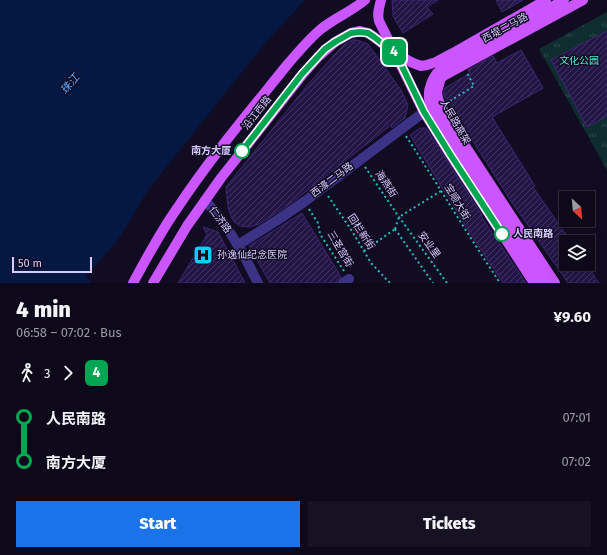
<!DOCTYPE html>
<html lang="en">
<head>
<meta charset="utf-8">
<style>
  body { margin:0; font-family:"Fira Sans","Noto Sans SC",sans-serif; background:#171223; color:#f1f3f6; height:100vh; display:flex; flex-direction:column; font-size:15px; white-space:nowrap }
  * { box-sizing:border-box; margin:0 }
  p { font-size:13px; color:#9b9aa2 }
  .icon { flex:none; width:22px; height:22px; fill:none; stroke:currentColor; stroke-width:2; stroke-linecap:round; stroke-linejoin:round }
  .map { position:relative; height:283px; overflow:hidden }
  .side { display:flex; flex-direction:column; background:#0e091a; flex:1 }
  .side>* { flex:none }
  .badge { padding:0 8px; border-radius:6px; font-size:14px; line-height:26px }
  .needle { width:26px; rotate:154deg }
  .buttons { position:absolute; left:559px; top:191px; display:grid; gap:8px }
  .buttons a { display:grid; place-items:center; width:36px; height:36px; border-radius:0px; background:#0e091a; box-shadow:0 4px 16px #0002,0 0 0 1px #2e2a39; font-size:20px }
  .scale { position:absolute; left:12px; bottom:10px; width:80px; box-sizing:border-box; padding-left:4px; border:2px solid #d7ceff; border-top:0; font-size:11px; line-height:14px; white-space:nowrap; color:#d7ceff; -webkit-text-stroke:3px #120c23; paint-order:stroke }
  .map>.badge { position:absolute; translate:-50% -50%; box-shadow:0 0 0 2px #fff }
  .legs { display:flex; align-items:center; gap:6px; height:44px; padding:0 16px; font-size:13px }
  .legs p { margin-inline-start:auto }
  .summary { display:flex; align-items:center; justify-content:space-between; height:68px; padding:0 16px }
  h1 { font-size:22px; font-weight:800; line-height:30px }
  .cta { display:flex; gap:8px; margin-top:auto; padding:8px 16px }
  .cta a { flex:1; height:46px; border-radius:0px; background:#1a73e8; color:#fff; font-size:16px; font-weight:800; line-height:46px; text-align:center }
  .cta a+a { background:#171223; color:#f1f3f6 }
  ul { padding:0 16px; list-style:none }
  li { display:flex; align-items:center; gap:14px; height:44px; font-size:15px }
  li i { display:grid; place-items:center; width:6px; height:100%; margin:0 5px; background:currentColor }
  li i::after { content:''; width:10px; height:10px; margin:-5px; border:3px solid; border-radius:50%; background:#0e091a }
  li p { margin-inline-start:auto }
  li:first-child i { background:linear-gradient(#0000 50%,currentColor 0) }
  li:last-child i { background:linear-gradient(currentColor 50%,#0000 0) }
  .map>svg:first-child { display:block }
</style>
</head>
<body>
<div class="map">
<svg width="607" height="283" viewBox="0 0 607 283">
  <defs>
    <pattern id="park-tufts" width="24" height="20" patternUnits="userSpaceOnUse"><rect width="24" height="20" fill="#0f2d2e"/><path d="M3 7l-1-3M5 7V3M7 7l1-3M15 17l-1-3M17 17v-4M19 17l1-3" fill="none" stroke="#314a4d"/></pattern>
    <pattern id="building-hatch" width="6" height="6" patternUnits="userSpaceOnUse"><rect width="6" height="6" fill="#231646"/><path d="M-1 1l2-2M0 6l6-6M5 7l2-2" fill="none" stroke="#423762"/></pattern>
  </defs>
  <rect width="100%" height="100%" fill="#120c23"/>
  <polygon fill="url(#park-tufts)" points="607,12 607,170 539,49"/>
  <polygon fill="#051843" points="0,0 305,0 266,42 148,190 120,237 86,276 92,283 0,283"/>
  <g fill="url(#building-hatch)" stroke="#3b2774">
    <polygon points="392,0 438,0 427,7 433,14 403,33 393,16"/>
    <polygon points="496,0 523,0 502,12"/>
    <polygon points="607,31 607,116 587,127 551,60"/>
    <polygon points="352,40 357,40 368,44 401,90 408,105 405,118 392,128 391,125 294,201 275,214 259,224 250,227 240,226 234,222 231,216 228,207 226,187 305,88 335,54 345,44"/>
    <polygon points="521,50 543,88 492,117 535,186 533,187 571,242 566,242 566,264 586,264 599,283 568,283 511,201 444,96 444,92 445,88 470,73 468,70 493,56 497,63"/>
    <polygon points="420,128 426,128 482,215 481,216 526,283 503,283 470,233 410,135"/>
    <polygon points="302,213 341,277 337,280 337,283 270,283 249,246"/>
    <polygon points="203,227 218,232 245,283 178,283 207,235"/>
  </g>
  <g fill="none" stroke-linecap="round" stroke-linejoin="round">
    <g stroke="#24bcbd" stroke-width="2" stroke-dasharray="2 3" stroke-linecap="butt">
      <polyline points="450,101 474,86 467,73"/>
      <path d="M406 136C438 185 468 235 500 283"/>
      <polyline points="365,167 399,217 447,283"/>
      <polyline points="328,196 352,231 371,263 390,283"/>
      <polyline points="309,209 318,223 320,234 344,271"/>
      <polyline points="395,229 433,283"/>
      <polyline points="395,229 399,217 441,191"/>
      <polyline points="364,251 395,229"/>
    </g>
    <g stroke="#3c3386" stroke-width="10">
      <path d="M205 200C217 214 228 228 237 244 245 256 251 270 258 283"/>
      <polyline points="238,245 279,219 304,202 424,112"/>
      <polyline points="343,283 349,279"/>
    </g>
    <g stroke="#cb55ff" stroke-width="10">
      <path d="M381 0C379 8 377 13 379 21L424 112 450 154 534 283"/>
      <path d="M133 283C147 257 161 231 178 207 211 157 250 111 287 65 298 52 309 39 321 29 335 18 352 11 365 0"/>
      <polyline points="153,283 187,226 221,178 303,74 318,57 335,42 351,33 360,31 368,33 374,37 396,54 413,63 421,66 427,65 436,62 453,53 546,0"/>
      <path d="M545 283 440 123C432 110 425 99 431 84 432 80 435 76 437 73 447 63 466 54 479 47 507 32 536 16 564 0"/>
      <polyline points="555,283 458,135 442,108 438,99 437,92 440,81 441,78 445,75 583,0"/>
    </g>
  </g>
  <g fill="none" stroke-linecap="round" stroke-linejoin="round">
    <g stroke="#fff" stroke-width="9">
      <polyline id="line-1" points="242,151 302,74 325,49 335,42 351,33 360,32 368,33 374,37 396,54 424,112 450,154 502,234"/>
    </g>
    <use href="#line-1" stroke="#00a651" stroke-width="6"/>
  </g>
  <defs>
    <g id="hospital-square" transform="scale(1)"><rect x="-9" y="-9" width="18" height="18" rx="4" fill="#00cff9" stroke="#120c23"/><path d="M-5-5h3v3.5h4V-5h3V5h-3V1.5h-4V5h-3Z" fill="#111"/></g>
  </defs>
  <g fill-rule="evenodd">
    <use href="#hospital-square" x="203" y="255"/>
  </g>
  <g fill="#fff" stroke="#00a651" stroke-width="2">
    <circle cx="242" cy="151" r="7"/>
    <circle cx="502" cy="234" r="7"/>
  </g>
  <g text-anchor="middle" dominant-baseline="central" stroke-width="3" stroke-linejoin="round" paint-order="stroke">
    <g font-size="10" fill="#d7ceff" stroke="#120c23">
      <text transform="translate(505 28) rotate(-28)">西堤二马路</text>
      <text transform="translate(257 113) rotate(-52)">沿江西路</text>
      <text transform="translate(455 122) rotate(60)">人民路高架</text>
      <text transform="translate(332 180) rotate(-37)">西濠二马路</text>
      <text transform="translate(386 184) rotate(56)">海燕街</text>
      <text transform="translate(457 202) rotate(59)">宝顺大街</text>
      <text transform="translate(220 220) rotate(53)">仁济路</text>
      <text transform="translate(361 232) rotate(57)">回栏新街</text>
      <text transform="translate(429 245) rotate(54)">安业里</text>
      <text transform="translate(340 249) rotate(59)">三圣宫街</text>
    </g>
    <g font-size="10" fill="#51e9cd" stroke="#120c23">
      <text x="579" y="61">文化公园</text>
    </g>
    <g font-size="10" font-weight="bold" fill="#d7ceff" stroke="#120c23" text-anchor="end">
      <text x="231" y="151">南方大厦</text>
      <text x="513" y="234" text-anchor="start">人民南路</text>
    </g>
    <g font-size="10" fill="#d7ceff" stroke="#120c23" text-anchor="start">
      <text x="217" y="255">孙逸仙纪念医院</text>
    </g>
    <g font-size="11" font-style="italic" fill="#5ca8ff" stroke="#120c23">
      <text transform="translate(70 84) rotate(-50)">珠江</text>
    </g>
  </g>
</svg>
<div class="buttons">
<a><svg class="needle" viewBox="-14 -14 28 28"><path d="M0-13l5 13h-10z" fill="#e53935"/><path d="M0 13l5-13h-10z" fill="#9b9aa2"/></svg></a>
<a><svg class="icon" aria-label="layers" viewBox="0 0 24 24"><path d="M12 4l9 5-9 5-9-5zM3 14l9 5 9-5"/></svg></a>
</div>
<div class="scale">50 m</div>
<b class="badge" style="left:394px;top:52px;background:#00a651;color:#fff">4</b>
</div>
<section class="side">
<div class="summary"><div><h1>4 min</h1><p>06:58 – 07:02 · Bus</p></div><b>¥9.60</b></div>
<div class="legs"><svg class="icon" aria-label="walk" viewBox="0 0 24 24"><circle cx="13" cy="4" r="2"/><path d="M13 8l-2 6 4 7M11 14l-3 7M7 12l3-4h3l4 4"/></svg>3<svg class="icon" aria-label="forward" viewBox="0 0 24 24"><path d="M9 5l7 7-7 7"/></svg><b class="badge" style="background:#00a651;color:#fff">4</b></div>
<ul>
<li><i style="color:#00a651"></i><b>人民南路</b><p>07:01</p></li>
<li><i style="color:#00a651"></i><b>南方大厦</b><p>07:02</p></li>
</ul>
<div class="cta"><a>Start</a><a>Tickets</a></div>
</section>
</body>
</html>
